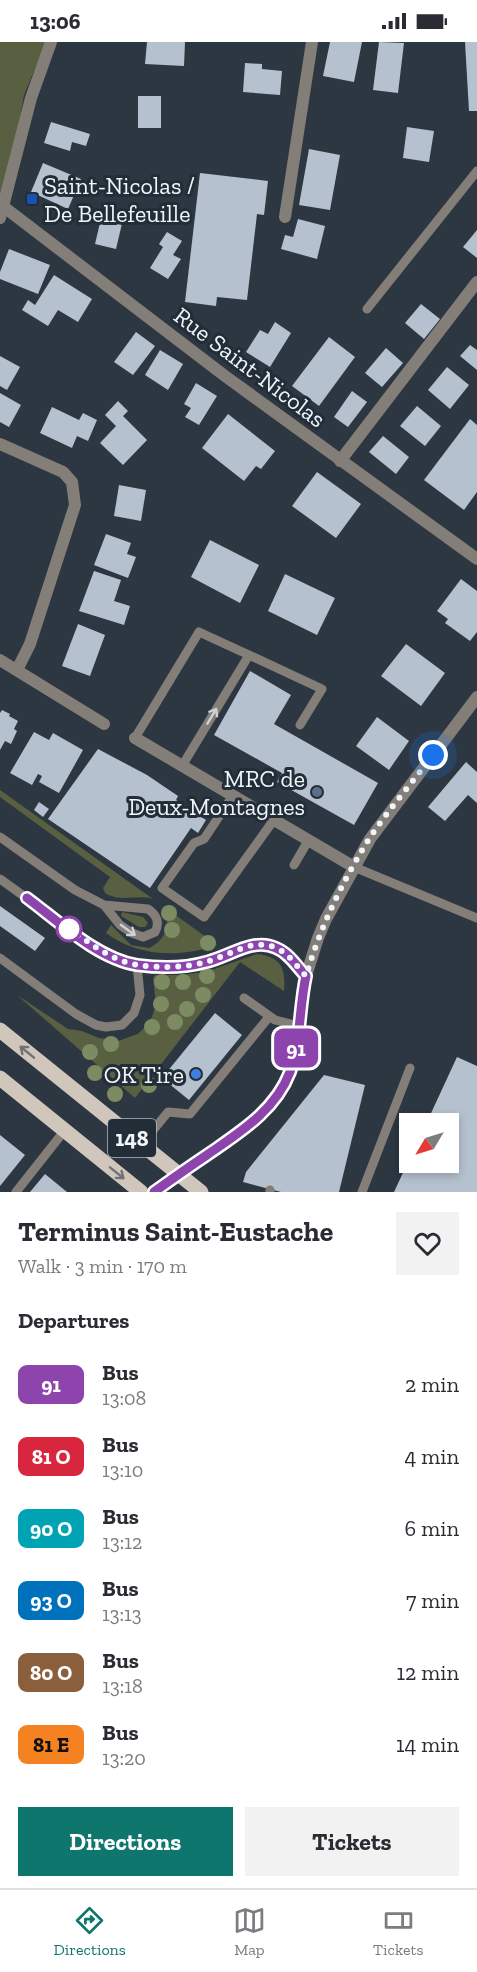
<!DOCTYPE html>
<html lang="en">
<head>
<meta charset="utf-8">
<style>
  body { margin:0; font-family:"Zilla Slab",serif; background:#f2f2f3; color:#2b2b33; height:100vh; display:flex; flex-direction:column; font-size:22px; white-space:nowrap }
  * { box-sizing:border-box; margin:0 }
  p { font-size:20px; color:#7c7c81 }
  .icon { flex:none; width:33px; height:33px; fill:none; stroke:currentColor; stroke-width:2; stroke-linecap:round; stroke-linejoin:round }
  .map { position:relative; height:1150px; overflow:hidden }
  .side { display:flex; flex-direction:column; background:#fff; flex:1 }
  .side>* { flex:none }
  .badge { padding:0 12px; border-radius:9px; font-size:21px; line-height:39px }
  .needle { width:39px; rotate:232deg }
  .tools { position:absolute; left:399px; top:1071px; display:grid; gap:12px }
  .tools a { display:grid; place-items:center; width:60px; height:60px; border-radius:0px; background:#fff; box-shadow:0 3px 9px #0003; font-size:30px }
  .you { position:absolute; width:30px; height:30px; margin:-15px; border:4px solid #fff; border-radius:50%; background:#1a73e8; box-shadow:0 0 0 9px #1a73e833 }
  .map>.badge { position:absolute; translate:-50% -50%; box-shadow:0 0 0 3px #fff }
  h2 { padding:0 18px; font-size:22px; line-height:54px }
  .round { display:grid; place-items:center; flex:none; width:63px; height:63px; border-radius:0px; background:#f2f2f3 }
  .headline { display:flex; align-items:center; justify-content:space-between; height:102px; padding:0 18px }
  h1 { font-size:28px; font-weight:800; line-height:45px }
  .cta { display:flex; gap:12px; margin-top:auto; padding:12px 18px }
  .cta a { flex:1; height:69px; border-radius:0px; background:#0f766e; color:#fff; font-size:24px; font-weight:800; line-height:69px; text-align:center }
  .cta a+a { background:#f2f2f3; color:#2b2b33 }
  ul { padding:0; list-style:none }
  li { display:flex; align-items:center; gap:18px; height:72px; padding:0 18px }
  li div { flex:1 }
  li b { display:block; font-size:22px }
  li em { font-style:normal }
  li .badge { min-width:66px; font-weight:700; text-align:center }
  .status { display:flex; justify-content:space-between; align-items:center; height:42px; padding:0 30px; background:#fff; direction:ltr }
  .status svg { height:16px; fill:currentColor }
  .tabs { display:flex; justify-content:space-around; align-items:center; height:84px; border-top:2px solid #e1e1e2; background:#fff; font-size:16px; color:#7c7c81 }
  .tabs a { display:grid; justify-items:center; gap:3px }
  .tabs .current { color:#0f766e }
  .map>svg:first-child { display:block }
</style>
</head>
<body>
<div class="status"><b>13:06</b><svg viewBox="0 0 49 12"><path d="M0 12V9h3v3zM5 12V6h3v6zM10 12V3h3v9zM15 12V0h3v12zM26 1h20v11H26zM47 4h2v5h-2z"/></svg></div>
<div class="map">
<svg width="477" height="1150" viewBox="0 0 477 1150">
  <rect width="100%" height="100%" fill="#2d3741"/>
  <g fill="#596042">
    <polygon points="0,0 46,0 24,53 4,163 0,162"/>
    <path d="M0 748 153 857C137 852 121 861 105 851L103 846 110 835 0 755Z"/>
    <path d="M163 864 217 903C179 916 139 915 106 891L111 883 131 903 149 906C167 897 171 883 163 864Z"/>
    <polygon points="122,870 143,875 148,881 145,885 139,885 121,874"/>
    <path d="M257 912C281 915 286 926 284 949L240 920 135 1056 17 953 68 987 82 989 99 996 118 999 138 992 146 984 152 975 156 962 153 936 155 933H180L206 930Z"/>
  </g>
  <g fill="#b5c1ce">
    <polygon points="147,0 185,0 184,24 145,22"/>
    <polygon points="330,0 362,0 354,40 323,34"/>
    <polygon points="379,0 404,1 398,51 373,48"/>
    <polygon points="465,0 477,0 477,69 469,69"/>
    <polygon points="245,21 262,22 262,27 282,29 280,53 243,50"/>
    <rect x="138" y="54" width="23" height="32"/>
    <polygon points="51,80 90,92 86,104 72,100 70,109 44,101"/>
    <polygon points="407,85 434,89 429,120 403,116"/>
    <polygon points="309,107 340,113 330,168 299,163"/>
    <polygon points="43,121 81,137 68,167 31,150"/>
    <polygon points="200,131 268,139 264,173 257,172 247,258 217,255 216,264 185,260"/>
    <polygon points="103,168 124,173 116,207 95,202"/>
    <polygon points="298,177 325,184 317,217 281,207 285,193 293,195"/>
    <polygon points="477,188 477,216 463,205"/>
    <polygon points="167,190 182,199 173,213 181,217 168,237 150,226 163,205 159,202"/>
    <polygon points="9,207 50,223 38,252 0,237 0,230"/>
    <polygon points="54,233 92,257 78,280 58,268 48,284 22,268 28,258 35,263"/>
    <polygon points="421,262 440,277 424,297 405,281"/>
    <polygon points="275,280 291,291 270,325 246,310 260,288 268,292"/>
    <polygon points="136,290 155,304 133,333 114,320"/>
    <polygon points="329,295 355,315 319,364 292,344"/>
    <polygon points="470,303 477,308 477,328 460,314"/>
    <polygon points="386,306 403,321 382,345 365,331"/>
    <polygon points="160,308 183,322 168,348 145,333"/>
    <polygon points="0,314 20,325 7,348 0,344"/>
    <polygon points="447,325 469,343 450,367 428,348"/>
    <polygon points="196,341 217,354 199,383 185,375 191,366 184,362"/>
    <polygon points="352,349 367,360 348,385 334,375"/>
    <polygon points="0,351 21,363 9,385 0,380"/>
    <polygon points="118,359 128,369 123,374 147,398 123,423 100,401 116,384 105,373"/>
    <polygon points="417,364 441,384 425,404 400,384"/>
    <polygon points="52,365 79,378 83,371 97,378 88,399 77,394 72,406 40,391"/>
    <polygon points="228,372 275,409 261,427 256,424 244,439 202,406"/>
    <polygon points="470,377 477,383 477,450 464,468 424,438"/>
    <polygon points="383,394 409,415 396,432 369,410"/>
    <polygon points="317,430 361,462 336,496 292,464"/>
    <polygon points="119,443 146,448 141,479 114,474"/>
    <polygon points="106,492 131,501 127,512 136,515 128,536 94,523"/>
    <polygon points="210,498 259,523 240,561 191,535"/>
    <polygon points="94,529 121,538 114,559 130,564 124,583 79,569"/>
    <polygon points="285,532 335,556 317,593 268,569"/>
    <polygon points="461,537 477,549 477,590 470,599 445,581 448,577 437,569"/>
    <polygon points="78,582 105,593 90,634 62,624"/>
    <polygon points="406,602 445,631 421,664 381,634"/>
    <polygon points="250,629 291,653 274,682 378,741 354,783 277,740 282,731 214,693"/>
    <polygon points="2,668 10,672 9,674 18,679 14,687 17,689 11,702 5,699 0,708 0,671"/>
    <polygon points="377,675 409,699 389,728 356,704"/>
    <polygon points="34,690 49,698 53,691 83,708 59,751 39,740 42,734 38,732 32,743 10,731"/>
    <polygon points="98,707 147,733 178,754 176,758 206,778 198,791 191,786 150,846 48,777"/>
    <polygon points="466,720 477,730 477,761 468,753 445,779 428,765"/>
    <polygon points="39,760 49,767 43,775 34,768"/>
    <polygon points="0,864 45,896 35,909 0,884"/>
    <polygon points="215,971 242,993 189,1058 162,1036"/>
    <polygon points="457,1015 477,1024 477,1150 394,1150 408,1120 448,1120 448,1082 426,1082"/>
    <polygon points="324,1033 365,1043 339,1150 281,1150 243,1140 246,1130"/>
    <polygon points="0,1093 25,1113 0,1144"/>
    <polygon points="45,1132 67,1150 30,1150"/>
  </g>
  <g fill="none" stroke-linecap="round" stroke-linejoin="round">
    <g stroke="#847e79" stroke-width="9">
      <polyline points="367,267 477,129"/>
      <polyline points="249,613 322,647 300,683"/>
      <polyline points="135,696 199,590 249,613 182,724"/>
      <polyline points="232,755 204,797 194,801 162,846 204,875 273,779"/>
      <path d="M0 795 75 848 104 863 120 883 132 891 143 895 155 890C160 881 157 873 148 867L104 863"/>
      <polyline points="294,823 308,799"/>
      <polyline points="354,825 477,876"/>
      <path d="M0 837 93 904C130 928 177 931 218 917 237 910 255 897 276 906 289 911 297 925 306 934"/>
      <polyline points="0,916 76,972 96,983 106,985 122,983 134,971 140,953 137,923"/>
      <polyline points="244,956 275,978 299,984"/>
      <polyline points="141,1103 168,1070 190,1072 269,975"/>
      <polyline points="16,1150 65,1088"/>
      <polyline points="270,1150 270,1148"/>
      <polyline points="362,1150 410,1026"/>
    </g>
    <g stroke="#847e79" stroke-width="12">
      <polyline points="0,162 225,334 477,517"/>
      <polyline points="285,175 312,0"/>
      <polyline points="0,176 31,56 51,0"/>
      <polyline points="0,402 63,430 72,440 75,463 30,602 17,628"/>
      <polyline points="340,419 477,240"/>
      <polyline points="0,618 104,682"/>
      <polyline points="135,696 354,825"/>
      <polyline points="154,1150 255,1079 281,1047 290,1029 295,1012 306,934 318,896 326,877 370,797 477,655"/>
    </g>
    <g stroke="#d1c6bc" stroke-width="15">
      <polyline points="0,988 201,1150"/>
      <polyline points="0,1036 141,1150"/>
    </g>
  </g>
  <g fill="#7d8b63">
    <circle cx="169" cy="871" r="8"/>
    <circle cx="172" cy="888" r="8"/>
    <circle cx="208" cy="901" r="8"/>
    <circle cx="207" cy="934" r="8"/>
    <circle cx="162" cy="940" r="8"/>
    <circle cx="183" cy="940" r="8"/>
    <circle cx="203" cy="953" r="8"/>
    <circle cx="161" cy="962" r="8"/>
    <circle cx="187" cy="967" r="8"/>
    <circle cx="175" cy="980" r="8"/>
    <circle cx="152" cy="985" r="8"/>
    <circle cx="111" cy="1002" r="8"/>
    <circle cx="90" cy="1010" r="8"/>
    <circle cx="95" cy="1031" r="8"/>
    <circle cx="149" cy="1043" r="8"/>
    <circle cx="115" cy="1052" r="8"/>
  </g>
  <defs><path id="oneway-shaft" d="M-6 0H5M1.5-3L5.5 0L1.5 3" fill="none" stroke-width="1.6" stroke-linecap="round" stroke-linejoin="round" transform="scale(1.5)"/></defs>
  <g stroke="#ced1d4">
    <use href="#oneway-shaft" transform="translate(212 674) rotate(-59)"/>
    <use href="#oneway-shaft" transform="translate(128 888) rotate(36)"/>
  </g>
  <g stroke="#717273">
    <use href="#oneway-shaft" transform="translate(27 1010) rotate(-141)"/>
    <use href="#oneway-shaft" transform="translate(117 1131) rotate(39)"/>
  </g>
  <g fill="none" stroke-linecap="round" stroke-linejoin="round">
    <g stroke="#fff" stroke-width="14">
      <path id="line" d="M27 856C58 879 98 917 137 923 159 926 185 926 206 920 229 915 253 895 276 906 289 911 297 925 306 934 299 965 301 1000 290 1030 275 1069 240 1090 207 1113 189 1125 172 1137 154 1150"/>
    </g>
    <use href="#line" stroke="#8e44ad" stroke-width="9"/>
    <path stroke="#eef5fb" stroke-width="6" stroke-dasharray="0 10.8" d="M69 887C91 901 111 919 138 923 159 926 185 926 206 920 229 914 253 895 276 906 289 911 297 925 306 934 320 886 342 840 369 797 388 768 412 741 433 713"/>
  </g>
  <rect fill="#1a4fb4" stroke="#232d37" stroke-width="2" x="26" y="151" width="12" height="12" rx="3"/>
  <circle fill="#5c6f8a" stroke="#232d37" stroke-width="2" cx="317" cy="750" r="6"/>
  <circle fill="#fff" stroke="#8e44ad" stroke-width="3" cx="69" cy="887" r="12"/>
  <circle fill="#3f7fe0" stroke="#232d37" stroke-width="2" cx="196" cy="1032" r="6"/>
  <g text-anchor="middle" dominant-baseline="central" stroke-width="6" stroke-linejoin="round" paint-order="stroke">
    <rect fill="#232d37" stroke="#b1b9c0" stroke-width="1.5" x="108" y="1077" width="48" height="38" rx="4.5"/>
    <g font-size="22" font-weight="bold" fill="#eef5fb">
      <text x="132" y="1096">148</text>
    </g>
    <g font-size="24" fill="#eef5fb" stroke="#232d37" text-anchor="end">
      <text x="44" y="143" text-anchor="start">Saint-Nicolas /<tspan x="44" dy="28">De Bellefeuille</tspan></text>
      <text x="305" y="736">MRC de<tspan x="305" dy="28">Deux-Montagnes</tspan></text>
      <text x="184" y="1032">OK Tire</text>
    </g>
    <g font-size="24" fill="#eef5fb" stroke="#232d37">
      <text transform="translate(250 325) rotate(37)">Rue Saint-Nicolas</text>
    </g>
  </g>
</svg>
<div class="tools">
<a><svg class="needle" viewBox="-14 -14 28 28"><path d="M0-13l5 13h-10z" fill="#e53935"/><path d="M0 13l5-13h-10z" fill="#7c7c81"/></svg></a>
</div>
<div class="you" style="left:433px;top:713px"></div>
<b class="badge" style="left:296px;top:1006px;background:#8e44ad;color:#fff">91</b>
</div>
<section class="side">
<div class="headline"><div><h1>Terminus Saint-Eustache</h1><p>Walk · 3 min · 170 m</p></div><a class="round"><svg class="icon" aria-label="heart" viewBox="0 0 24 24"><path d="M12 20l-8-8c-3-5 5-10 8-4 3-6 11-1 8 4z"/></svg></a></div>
<h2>Departures</h2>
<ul>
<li><span class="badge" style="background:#8e44ad;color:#fff">91</span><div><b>Bus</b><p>13:08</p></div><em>2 min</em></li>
<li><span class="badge" style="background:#d7263d;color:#fff">81 O</span><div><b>Bus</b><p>13:10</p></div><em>4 min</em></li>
<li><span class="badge" style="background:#00a3b4;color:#fff">90 O</span><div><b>Bus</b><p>13:12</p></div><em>6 min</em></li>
<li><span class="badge" style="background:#0072bc;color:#fff">93 O</span><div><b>Bus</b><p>13:13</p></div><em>7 min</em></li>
<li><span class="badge" style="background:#8b5e3c;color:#fff">80 O</span><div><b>Bus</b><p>13:18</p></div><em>12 min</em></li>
<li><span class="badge" style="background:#f58220;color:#111">81 E</span><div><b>Bus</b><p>13:20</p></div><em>14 min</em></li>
</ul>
<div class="cta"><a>Directions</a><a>Tickets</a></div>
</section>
<nav class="tabs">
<a class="current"><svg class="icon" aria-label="directions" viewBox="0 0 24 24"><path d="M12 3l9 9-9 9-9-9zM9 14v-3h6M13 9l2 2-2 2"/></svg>Directions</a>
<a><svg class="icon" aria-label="map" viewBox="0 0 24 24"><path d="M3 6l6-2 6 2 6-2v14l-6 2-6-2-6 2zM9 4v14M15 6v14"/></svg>Map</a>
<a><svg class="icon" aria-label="tickets" viewBox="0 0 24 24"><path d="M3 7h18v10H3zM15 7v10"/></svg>Tickets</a>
</nav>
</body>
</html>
